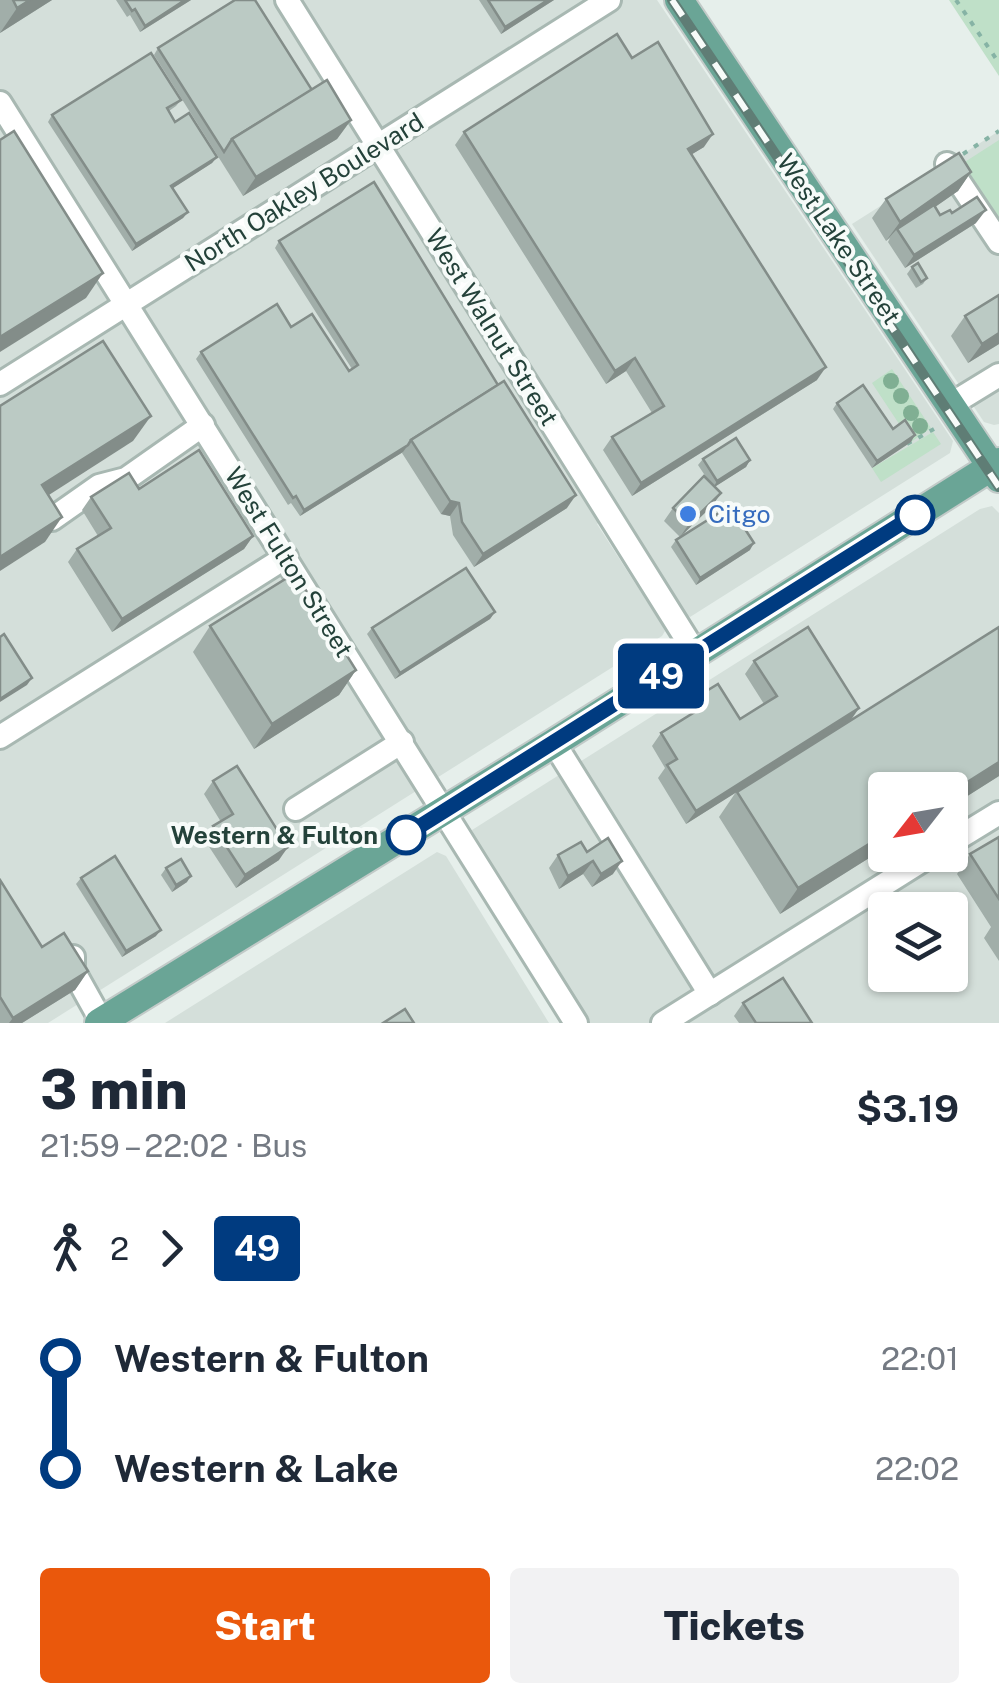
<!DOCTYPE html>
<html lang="en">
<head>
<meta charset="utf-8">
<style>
  body { margin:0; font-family:"Public Sans",sans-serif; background:#f2f2f3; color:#1f2937; height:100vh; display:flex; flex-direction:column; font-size:38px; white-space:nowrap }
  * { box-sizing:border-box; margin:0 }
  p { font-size:32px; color:#747a83 }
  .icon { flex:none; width:55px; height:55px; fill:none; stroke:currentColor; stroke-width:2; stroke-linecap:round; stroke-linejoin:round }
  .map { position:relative; height:1023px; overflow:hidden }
  .side { display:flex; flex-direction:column; background:#fff; flex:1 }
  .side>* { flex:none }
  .badge { padding:0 20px; border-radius:8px; font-size:35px; line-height:65px }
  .needle { width:65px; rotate:239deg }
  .fabs { position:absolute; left:868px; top:772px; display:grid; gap:20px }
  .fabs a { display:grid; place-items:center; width:100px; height:100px; border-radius:10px; background:#fff; box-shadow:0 2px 8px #0004; font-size:50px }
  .map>.badge { position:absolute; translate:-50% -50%; box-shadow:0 0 0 5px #fff }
  .legs { display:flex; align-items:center; gap:15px; height:110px; padding:0 40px; font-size:32px }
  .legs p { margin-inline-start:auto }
  .headline { display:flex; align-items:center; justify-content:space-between; height:170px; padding:0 40px }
  h1 { font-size:55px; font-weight:800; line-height:75px }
  .action { display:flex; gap:20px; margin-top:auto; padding:20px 40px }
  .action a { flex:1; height:115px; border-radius:10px; background:#ea580c; color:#fff; font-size:40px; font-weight:800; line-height:115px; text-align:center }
  .action a+a { background:#f2f2f3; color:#1f2937 }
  ul { padding:0 40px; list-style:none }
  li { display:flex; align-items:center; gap:35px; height:110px; font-size:38px }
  li i { display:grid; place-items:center; width:15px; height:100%; margin:0 12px; background:currentColor }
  li i::after { content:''; width:25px; height:25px; margin:-12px; border:8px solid; border-radius:50%; background:#fff }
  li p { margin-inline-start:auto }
  li:first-child i { background:linear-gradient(#0000 50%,currentColor 0) }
  li:last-child i { background:linear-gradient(currentColor 50%,#0000 0) }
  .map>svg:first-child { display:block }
</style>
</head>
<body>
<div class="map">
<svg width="999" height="1023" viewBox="0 0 999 1023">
  <rect width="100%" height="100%" fill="#e6efeb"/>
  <g fill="#d4dfda" fill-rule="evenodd">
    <polygon points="0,0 657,0 953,441 950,453 690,617 683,612 618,509 597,524 662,625 665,631 662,636 48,1023 0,1023"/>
    <polygon points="999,131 999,424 994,425 984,422 852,224"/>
    <path d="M992 506 999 513V1023H587L474 840 472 830 980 509ZM885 790H950V855H885ZM885 910H950V975H885Z"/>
    <polygon points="437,852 446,856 549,1023 165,1023"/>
  </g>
  <g fill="#bfe0c8">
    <polygon points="949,0 999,0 999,76"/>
    <polygon points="999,140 999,230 957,167"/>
    <polygon points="892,369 931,428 911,442 872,383"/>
    <polygon points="933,432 941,444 881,482 872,468"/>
  </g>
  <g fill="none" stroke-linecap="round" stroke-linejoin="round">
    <g stroke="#a8b8b2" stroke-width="28">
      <g id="minor">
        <polyline points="287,0 696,654"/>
        <polyline points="0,103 576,1023"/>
        <polyline points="947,164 999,242"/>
        <polyline points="0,384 609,0"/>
        <polyline points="950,405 999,375"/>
        <polyline points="52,519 99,486 126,479 203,425"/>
        <polyline points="0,737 286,557"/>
        <polyline points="554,743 710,994"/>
        <polyline points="296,809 402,742"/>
        <polyline points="950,843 999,813"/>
        <polyline points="73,957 73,970 102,1022"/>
        <polyline points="663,1023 931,855"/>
      </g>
    </g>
    <g stroke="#c2cac8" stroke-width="32">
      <g id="major">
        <polyline points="679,0 999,478"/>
        <polyline points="99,1023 554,743 999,462"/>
      </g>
    </g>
    <g stroke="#86b3a5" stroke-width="4" stroke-dasharray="5 8" stroke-linecap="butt">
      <polyline points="956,0 999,63"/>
      <polyline points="963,154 999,131"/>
      <polyline points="907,444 934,429"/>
    </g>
    <use href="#minor" stroke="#fff" stroke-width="22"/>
    <use href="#major" stroke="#6aa596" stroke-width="28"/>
    <g stroke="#5f7d75" stroke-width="10">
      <polyline id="rail" points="672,0 999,487"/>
    </g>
    <use href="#rail" stroke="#f7fbf9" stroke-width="6" stroke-dasharray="19" stroke-linecap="butt"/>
  </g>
  <g fill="#80af93">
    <circle cx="891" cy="381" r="8"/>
    <circle cx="901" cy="396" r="8"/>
    <circle cx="911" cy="413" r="8"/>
    <circle cx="920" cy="426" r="8"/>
  </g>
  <g fill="#a1aea9">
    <polygon points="0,0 52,0 0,33"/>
    <polygon points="116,0 191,0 140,32 130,15 127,17"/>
    <polygon points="479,0 554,0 501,34"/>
    <polygon points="158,48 312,90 351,120 337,139 243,196 154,55"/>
    <polygon points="632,58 704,147 692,154 817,380 632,496 603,450 612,437 652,413 626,371 606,384 455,145 464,132"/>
    <polygon points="181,100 176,106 169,111 175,122 217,157 212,163 173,188 188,212 183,218 132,251 48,122 52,115"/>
    <polygon points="971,172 958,191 935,207 940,215 952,213 976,223 905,268 888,242 890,238 886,241 872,218 886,199"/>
    <polygon points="279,241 567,508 474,567 453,535 450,516 441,514 402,453 403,452 300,516 291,503 288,505 196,359 201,352 291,327 349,371 352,369 275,248"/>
    <polygon points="912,267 927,278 923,284 916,288 907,274"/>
    <polygon points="965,316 999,344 968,363 951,336"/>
    <polygon points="837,403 893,429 911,442 872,468 833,409"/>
    <polygon points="703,459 750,460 746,467 714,487 721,493 712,506 680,537 664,521 673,508 708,480 698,465"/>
    <polygon points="139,489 253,536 244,549 112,632 68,562 77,549 98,536 82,510 91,497"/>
    <polygon points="676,540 750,550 696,585 671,547"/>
    <polygon points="495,612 490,619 395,679 367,634 372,628"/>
    <polygon points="210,626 356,670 339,695 254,749 193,652"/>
    <polygon points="754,661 859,708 851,720 999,776 950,807 950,790 885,790 885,848 780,914 719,817 736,792 686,824 658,778 665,768 652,746 661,733 694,713 691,708 700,695 740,719 764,704 745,674"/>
    <polygon points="213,781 279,860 236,888 204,839 213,826 221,822 204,794"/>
    <polygon points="999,837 999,961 984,938 991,927 957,874 970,854"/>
    <polygon points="587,852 613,874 592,887 583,874 559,889 549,868 558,855"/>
    <polygon points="166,868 187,882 172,892 161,875"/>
    <polygon points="81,878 156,936 122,957 76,884"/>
    <polygon points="0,880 42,947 88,971 75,990 22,1023 0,1023"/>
    <polygon points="743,1003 812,1023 739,1023 734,1016"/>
  </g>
  <g fill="#838d89">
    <polygon points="30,0 52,0 0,33 17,8"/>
    <polygon points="185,0 191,0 140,32 145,26"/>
    <polygon points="548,0 554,0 501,34 505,27"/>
    <polygon points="351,120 337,139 243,196 256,177"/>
    <polygon points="713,134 704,147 679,162 688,149"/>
    <polygon points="217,157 212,163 167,192 171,186"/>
    <polygon points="971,172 958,191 899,232 897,229 886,241 900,222"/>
    <polygon points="986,210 976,223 905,268 914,255"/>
    <polygon points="188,212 183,218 132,251 136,244"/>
    <polygon points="103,273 86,298 0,352 0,337"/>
    <polygon points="999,333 999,344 968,363 982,344"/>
    <polygon points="635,358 626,371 606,384 615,371"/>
    <polygon points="826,367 817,380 632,496 641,483"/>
    <polygon points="151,416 133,441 24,511 42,485"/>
    <polygon points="915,435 911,442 872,468 877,461"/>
    <polygon points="408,445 403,452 300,516 304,510"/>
    <polygon points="750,460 746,467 713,488 717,481"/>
    <polygon points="721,493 712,506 680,537 689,524"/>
    <polygon points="576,495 567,508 474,567 483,554"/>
    <polygon points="450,501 459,503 450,516 441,514"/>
    <polygon points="62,517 45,542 0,571 0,557"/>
    <polygon points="253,536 244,549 112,632 122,619"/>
    <polygon points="754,543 750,550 696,585 700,578"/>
    <polygon points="495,612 490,619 395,679 400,673"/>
    <polygon points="356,670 339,695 254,749 272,724"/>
    <polygon points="32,678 27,685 0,702 0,699"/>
    <polygon points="859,708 850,721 686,824 696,811"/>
    <polygon points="999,762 999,776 950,807 950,793"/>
    <polygon points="885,834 885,848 780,914 798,888"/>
    <polygon points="288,847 279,860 236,888 245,875"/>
    <polygon points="593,861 583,874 559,889 568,876"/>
    <polygon points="622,861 613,874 592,887 601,874"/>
    <polygon points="191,876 187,882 172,892 176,885"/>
    <polygon points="161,930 156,936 122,957 126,951"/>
    <polygon points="88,971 75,990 22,1023 9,1023 13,1018"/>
  </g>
  <g fill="#bbcac4" stroke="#838d89" stroke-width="2.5">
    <polygon points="13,0 30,0 17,8"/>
    <polygon points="125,0 185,0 145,26 135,9 132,11"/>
    <polygon points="235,0 255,0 312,90 232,139 224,152 158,48"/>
    <polygon points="488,0 548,0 505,27"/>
    <polygon points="617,34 632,58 658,42 713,134 688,149 826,367 641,483 612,437 664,406 635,358 615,371 464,132"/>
    <polygon points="151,53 181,100 167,108 175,122 189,113 217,157 171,186 188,212 136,244 52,115"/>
    <polygon points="327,80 351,120 256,177 232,139"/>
    <polygon points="14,131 103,273 0,337 0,140"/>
    <polygon points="959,153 971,172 900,222 886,199"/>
    <polygon points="374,182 498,385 411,440 408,445 304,510 296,496 293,498 201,352 277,304 291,327 312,314 349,371 358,365 279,241"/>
    <polygon points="977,197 986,210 914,255 897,229 934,205 940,215 950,210 952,213"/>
    <polygon points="918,263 927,278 921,282 912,267"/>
    <polygon points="999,295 999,333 982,344 965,316"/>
    <polygon points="103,341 151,416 42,485 62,517 0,557 0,406"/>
    <polygon points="504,381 576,495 483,554 462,522 459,503 450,501 411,440"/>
    <polygon points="863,385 893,429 905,420 915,435 877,461 837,403"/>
    <polygon points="736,438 750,460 717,481 703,459"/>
    <polygon points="199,450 253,536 122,619 77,549 111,528 91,497 129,473 139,489"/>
    <polygon points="704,476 721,493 689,524 673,508"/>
    <polygon points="730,506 754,543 700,578 676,540"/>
    <polygon points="466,568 495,612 400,673 372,628"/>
    <polygon points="295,573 356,670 272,724 210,626"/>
    <polygon points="808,627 859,708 696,811 667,765 677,759 661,733 706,705 700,695 718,684 740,719 777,696 754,661"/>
    <polygon points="999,627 999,762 950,793 950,790 885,790 885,834 798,888 737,792"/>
    <polygon points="4,634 32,678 0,699 0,637"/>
    <polygon points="237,766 288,847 245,875 213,826 233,814 213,781"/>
    <polygon points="999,837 999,899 970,854"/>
    <polygon points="608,838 622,861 601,874 593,861 568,876 558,855 581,842 587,852"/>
    <polygon points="115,856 161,930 126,951 81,878"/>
    <polygon points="181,859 191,876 176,885 166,868"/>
    <polygon points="0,880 42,947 64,933 88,971 13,1018 0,997"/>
    <polygon points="783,978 812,1023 756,1023 743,1003"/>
    <polygon points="405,1009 414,1023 383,1023"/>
  </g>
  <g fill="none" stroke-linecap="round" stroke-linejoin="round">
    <g stroke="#fff" stroke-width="22">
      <polyline id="line-1" points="406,835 915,515"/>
    </g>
    <use href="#line-1" stroke="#003b80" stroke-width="15"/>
  </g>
  <circle fill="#3f7fe0" stroke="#f7fbf9" stroke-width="4" cx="688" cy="514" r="10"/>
  <g fill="#fff" stroke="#003b80" stroke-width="5">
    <circle cx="915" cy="515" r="18"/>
    <circle cx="406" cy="835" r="18"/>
  </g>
  <g text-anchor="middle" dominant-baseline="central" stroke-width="8" stroke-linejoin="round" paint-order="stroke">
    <g font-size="25" fill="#24423a" stroke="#f7fbf9">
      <text transform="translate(304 192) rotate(-32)">North Oakley Boulevard</text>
      <text transform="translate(839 239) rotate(56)">West Lake Street</text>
      <text transform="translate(492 327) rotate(58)">West Walnut Street</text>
      <text transform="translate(289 562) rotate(58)">West Fulton Street</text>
    </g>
    <g font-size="25" fill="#366cbe" stroke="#f7fbf9" text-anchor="start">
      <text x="708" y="514">Citgo</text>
    </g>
    <g font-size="25" font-weight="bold" fill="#24423a" stroke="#f7fbf9" text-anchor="end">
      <text x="378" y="835">Western &amp; Fulton</text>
    </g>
  </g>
</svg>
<div class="fabs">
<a><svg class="needle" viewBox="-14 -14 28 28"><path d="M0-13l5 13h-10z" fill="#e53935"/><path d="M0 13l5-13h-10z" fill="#747a83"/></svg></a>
<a><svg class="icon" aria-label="layers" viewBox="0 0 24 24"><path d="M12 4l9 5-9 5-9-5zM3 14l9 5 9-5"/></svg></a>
</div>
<b class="badge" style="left:661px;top:676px;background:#003b80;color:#fff">49</b>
</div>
<section class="side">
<div class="headline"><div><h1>3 min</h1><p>21:59 – 22:02 · Bus</p></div><b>$3.19</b></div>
<div class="legs"><svg class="icon" aria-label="walk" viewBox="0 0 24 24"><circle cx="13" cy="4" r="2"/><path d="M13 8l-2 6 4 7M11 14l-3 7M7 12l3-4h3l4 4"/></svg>2<svg class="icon" aria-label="forward" viewBox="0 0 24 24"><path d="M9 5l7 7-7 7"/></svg><b class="badge" style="background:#003b80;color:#fff">49</b></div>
<ul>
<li><i style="color:#003b80"></i><b>Western &amp; Fulton</b><p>22:01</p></li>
<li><i style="color:#003b80"></i><b>Western &amp; Lake</b><p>22:02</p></li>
</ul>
<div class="action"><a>Start</a><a>Tickets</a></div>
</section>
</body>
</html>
